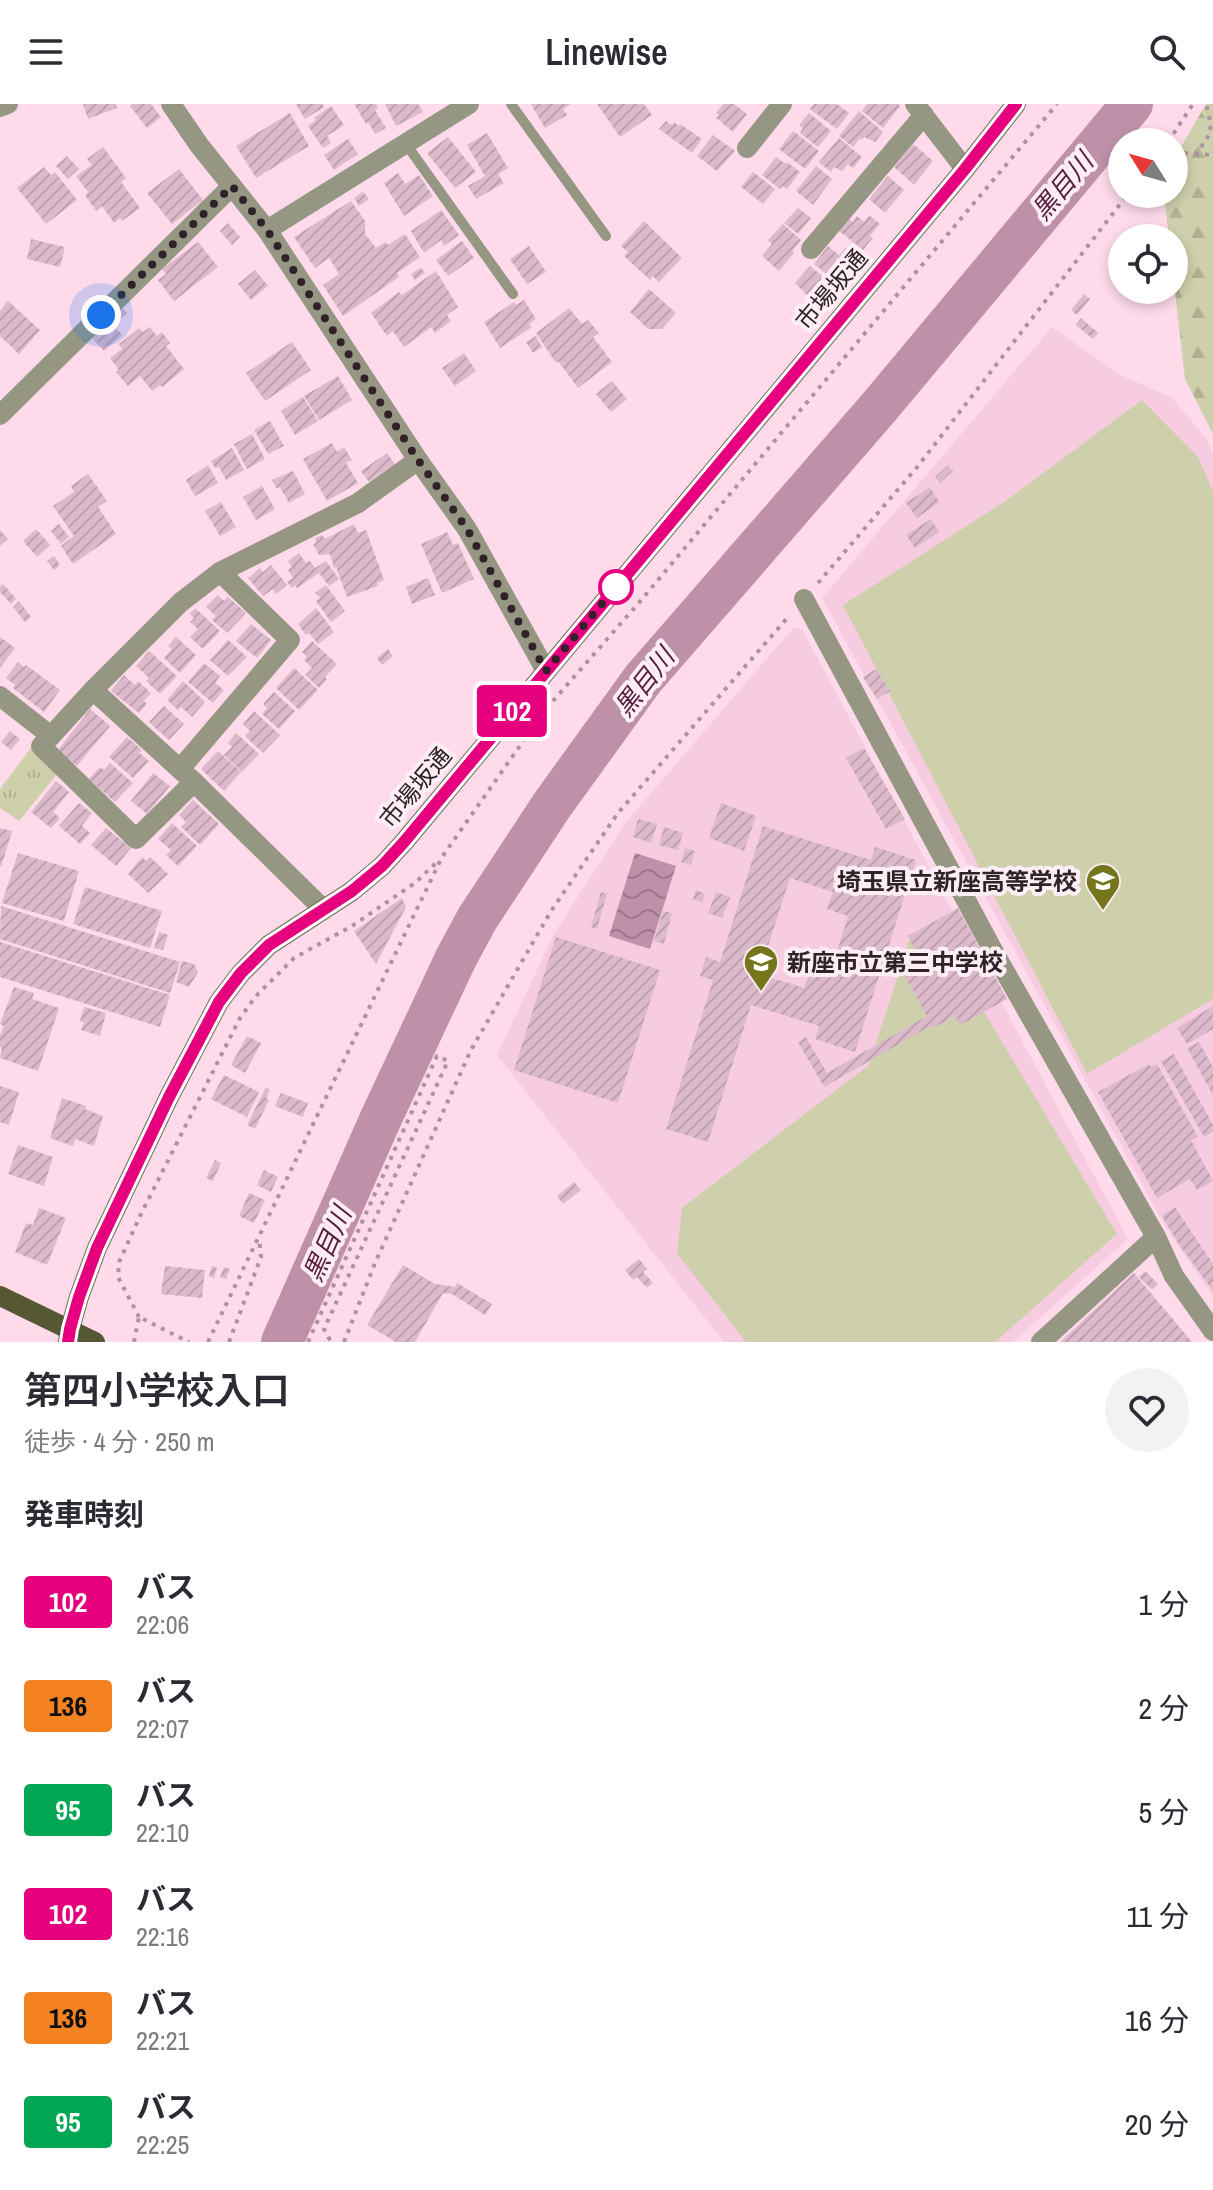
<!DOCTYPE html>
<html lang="ja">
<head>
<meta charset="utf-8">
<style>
  body { margin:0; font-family:"Archivo Narrow","Noto Sans JP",sans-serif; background:#f2f2f3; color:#2b2b33; height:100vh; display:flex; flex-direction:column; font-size:30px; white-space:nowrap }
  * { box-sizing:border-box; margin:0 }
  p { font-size:26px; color:#7c7c81 }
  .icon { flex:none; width:44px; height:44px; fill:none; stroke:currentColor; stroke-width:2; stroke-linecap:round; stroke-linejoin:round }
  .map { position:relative; height:1238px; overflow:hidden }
  .panel { display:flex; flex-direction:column; background:#fff; flex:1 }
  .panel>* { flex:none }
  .badge { padding:0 16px; border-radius:6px; font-size:28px; line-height:52px }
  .needle { width:52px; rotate:307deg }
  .controls { position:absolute; left:1108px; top:24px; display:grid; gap:16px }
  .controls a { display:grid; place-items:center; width:80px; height:80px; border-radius:50%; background:#fff; box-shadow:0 4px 12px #0003; font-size:40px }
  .you { position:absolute; width:40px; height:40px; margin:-20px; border:6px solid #fff; border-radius:50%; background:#1a73e8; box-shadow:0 0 0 12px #1a73e833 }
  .map>.badge { position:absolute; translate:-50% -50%; box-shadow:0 0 0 4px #fff }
  h2 { padding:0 24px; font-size:30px; line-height:72px }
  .round { display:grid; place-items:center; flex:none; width:84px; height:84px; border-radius:42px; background:#f2f2f3 }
  .overview { display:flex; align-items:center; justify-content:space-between; height:136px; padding:0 24px }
  h1 { font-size:38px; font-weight:600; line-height:60px }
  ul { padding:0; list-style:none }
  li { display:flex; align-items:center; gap:24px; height:104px; padding:0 24px }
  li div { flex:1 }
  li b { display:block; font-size:30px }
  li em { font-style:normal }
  li .badge { min-width:88px; font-weight:700; text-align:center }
  header { display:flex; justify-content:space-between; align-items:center; height:104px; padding:0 24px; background:#fff; font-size:36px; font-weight:600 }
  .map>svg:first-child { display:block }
</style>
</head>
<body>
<header><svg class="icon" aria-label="menu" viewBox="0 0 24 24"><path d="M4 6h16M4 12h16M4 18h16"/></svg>Linewise<svg class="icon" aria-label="search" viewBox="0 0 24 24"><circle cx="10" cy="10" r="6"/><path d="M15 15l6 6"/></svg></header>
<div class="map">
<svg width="1213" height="1238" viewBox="0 0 1213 1238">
  <defs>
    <pattern id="forest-firs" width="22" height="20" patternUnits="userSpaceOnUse" patternTransform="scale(2)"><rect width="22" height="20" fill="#ced0ab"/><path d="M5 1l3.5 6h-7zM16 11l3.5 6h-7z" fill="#b1b293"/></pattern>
    <pattern id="park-tufts" width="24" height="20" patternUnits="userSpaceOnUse" patternTransform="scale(2)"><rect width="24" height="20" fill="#ced0ab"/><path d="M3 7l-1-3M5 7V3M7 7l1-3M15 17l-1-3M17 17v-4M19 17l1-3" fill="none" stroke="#b1b293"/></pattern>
    <pattern id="water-waves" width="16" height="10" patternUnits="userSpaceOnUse" patternTransform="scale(2)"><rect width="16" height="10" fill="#bf91a9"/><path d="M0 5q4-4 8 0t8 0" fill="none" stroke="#9c768a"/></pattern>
    <pattern id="building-hatch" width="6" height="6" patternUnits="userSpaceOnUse" patternTransform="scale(2)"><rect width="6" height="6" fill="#ddbacb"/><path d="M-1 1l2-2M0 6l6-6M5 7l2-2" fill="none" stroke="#bea0ae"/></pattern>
  </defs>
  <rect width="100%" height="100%" fill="#fedaeb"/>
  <g fill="#f7cce1">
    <polygon points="1052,223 1118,270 1172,294 1206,334 1213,349 1213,1193 1165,1122 822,494"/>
    <polygon points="793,524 802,525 1128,1135 1013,1238 724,1238 497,951 555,828 627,717"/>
  </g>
  <polygon fill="url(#forest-firs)" points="1206,0 1213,0 1213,330 1185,275 1174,180 1174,134 1169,134 1164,90 1174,90 1174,55"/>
  <polygon fill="url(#park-tufts)" points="31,644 57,670 19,717 0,704 0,685"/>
  <g fill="#ced0ab">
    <polygon points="1142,296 1198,353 1213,387 1213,895 1087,970 843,501 1004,398"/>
    <polygon points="932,821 1117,1130 995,1238 746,1238 677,1149 682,1104 869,961 911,831"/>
  </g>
  <polygon fill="url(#water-waves)" points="635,749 676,762 650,845 609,832"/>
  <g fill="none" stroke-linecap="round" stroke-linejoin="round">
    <polyline stroke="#bf91a9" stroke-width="42" points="282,1238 381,1014 456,854 477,815 552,701 643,575 880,302 1132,0"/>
  </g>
  <g fill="url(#building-hatch)" fill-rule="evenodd">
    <polygon points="83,0 116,0 117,4 88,15"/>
    <polygon points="133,0 151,0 161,13 147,24 130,2"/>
    <polygon points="296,0 322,0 324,3 305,15"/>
    <polygon points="354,0 376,0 378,4 375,6 386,24 375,30 368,18 366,20"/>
    <polygon points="385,0 418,0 423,8 396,22"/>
    <polygon points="531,0 571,0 563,5 567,11 545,24"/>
    <polygon points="597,0 644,0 652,11 620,33"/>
    <polygon points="723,0 734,0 747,10 733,28 716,14 719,11 716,9"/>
    <polygon points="814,0 837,0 849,9 837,25 810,5"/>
    <polygon points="867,0 898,0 900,2 883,24 862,7"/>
    <polygon points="331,2 344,21 327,32 331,39 323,44 308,22 316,16 314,14"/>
    <polygon points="859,7 883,28 875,38 864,33 861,36 860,34 853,43 839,32"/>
    <polygon points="290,9 309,42 256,74 236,42"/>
    <polygon points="809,9 831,27 818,43 800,29 803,24 799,21"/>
    <polygon points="666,17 672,21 674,18 679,22 680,20 702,35 692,49 659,25"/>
    <polygon points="793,27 819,47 805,65 779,45"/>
    <polygon points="487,29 508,64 498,70 504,79 476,95 468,82 485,72 467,41"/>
    <polygon points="713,31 735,47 717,67 697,52"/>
    <polygon points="448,33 476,68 455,84 427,49"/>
    <polygon points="839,34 862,53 853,64 848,60 842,67 834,63 831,68 819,58"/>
    <polygon points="348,35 358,50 334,66 324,51"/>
    <polygon points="913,40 933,57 914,81 894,63"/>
    <polygon points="103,43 126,74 121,78 140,104 122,117 120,114 114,119 102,102 96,107 85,91 88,88 76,72 92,61 87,55"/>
    <polygon points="67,52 79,65 68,75 56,62"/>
    <polygon points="776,53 786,60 787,58 800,68 787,85 782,82 780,85 762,71"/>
    <polygon points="816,62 832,75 813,101 796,87"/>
    <polygon points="44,63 51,71 55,68 77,96 46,120 17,84"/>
    <polygon points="179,65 203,96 172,120 147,89"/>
    <polygon points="753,68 775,85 763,100 741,83"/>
    <polygon points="398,69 405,80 419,71 433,92 404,112 384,79"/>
    <polygon points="888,72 904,86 885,109 869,95"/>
    <polygon points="363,88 369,95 359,102 354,94"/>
    <polygon points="351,97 365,117 365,130 376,144 385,138 388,141 405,130 420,153 397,169 399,173 343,212 323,181 339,170 329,154 315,164 294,133"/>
    <polygon points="798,104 811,114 798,130 784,119"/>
    <polygon points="441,106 459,131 444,142 441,136 424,149 411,127"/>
    <polygon points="869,111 880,120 870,132 873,134 863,146 839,127 849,115 853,118 857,112 864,118"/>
    <polygon points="644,117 682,154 659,178 653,172 650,176 624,152 628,148 621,142"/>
    <polygon points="228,119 240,133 232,141 220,127"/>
    <polygon points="783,120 801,136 792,147 794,149 779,167 762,152 772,140 768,136"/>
    <polygon points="31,135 65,143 60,163 27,155"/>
    <polygon points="462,137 474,154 448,172 436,156"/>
    <polygon points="198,138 218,163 174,197 158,176 166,170 162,165"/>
    <polygon points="529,142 546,168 527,180 510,155"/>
    <polygon points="828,142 839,151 846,143 856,152 835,177 814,160"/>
    <polygon points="810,162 830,178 815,196 810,191 809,193 795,179"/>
    <polygon points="421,164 425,169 415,176 411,170"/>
    <polygon points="255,166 268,182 251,196 238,180"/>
    <polygon points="436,167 458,203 447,211 451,217 435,229 431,223 404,243 393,227 387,232 371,209 399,188 402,191"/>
    <polygon points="649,185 676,209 662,225 648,225 630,208"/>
    <polygon points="1084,190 1090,195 1077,211 1071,206"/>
    <polygon points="524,196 536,215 529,220 532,223 500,244 484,218 514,198 516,201"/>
    <polygon points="8,197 40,226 19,250 0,232 0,207"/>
    <polygon points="121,203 127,209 119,216 114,210"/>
    <polygon points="569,204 582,220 588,216 599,229 593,233 612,258 578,284 558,257 556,259 536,229"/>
    <polygon points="1081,214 1098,229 1093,235 1076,221"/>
    <polygon points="109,216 122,231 104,247 91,233"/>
    <polygon points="150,223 157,232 162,228 170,239 166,242 184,265 162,283 160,281 152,287 140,272 128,282 116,268 119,266 110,254 122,245 119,240 139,224 143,228"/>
    <polygon points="536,232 542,243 533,249 526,238"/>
    <polygon points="292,238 311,266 265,297 246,269"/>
    <polygon points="464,249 476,267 455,282 442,264"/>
    <polygon points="338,272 352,296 319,316 304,292"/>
    <polygon points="612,277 627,295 611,308 596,290"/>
    <polygon points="303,293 318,317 295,331 281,307"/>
    <polygon points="270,317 284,342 268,350 254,326"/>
    <polygon points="252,330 265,355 247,365 234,340"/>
    <polygon points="332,339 337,348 344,343 352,356 346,359 358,379 327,397 303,355"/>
    <polygon points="232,344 244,366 226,376 219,363 215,364 211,357"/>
    <polygon points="387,349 395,360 369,378 361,367"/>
    <polygon points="208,361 218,379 195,392 186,376"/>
    <polygon points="948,361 953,367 940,379 935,373"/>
    <polygon points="293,367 305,390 289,399 280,383 277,385 272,376"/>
    <polygon points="88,370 107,397 98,403 116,430 73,460 61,442 74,432 53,402 74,388 71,382"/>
    <polygon points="262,382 275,405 256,416 243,393"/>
    <polygon points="930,383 939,398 917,414 906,399"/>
    <polygon points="221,398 236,423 220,432 205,407"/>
    <polygon points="931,415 939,428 915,444 906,431"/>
    <polygon points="59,420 69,433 61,440 51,427"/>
    <polygon points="354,420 358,429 366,426 384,476 377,479 378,482 347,493 336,463 334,464 330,450 319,451 313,440 316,439 315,434 322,431 325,435"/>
    <polygon points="36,425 50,441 37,453 23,437"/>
    <polygon points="0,426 8,435 0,442"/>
    <polygon points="447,428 453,441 458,439 474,475 442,489 421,440"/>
    <polygon points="299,449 306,459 310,457 315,464 326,457 339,475 329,482 319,469 297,484 295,481 292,484 287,478 293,474 288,466 292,463 288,457"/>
    <polygon points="54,452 60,461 54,466 47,457"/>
    <polygon points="271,461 287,481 276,490 273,485 263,492 248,474 260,464 263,468"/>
    <polygon points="428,474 435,491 412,500 406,483"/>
    <polygon points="3,480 16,495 11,500 0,488 0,483"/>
    <polygon points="326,481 345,507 331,518 316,497 320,494 315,489"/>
    <polygon points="218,491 224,497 228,493 246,509 227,529 212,516 216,512 206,503"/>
    <polygon points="19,497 31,513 25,518 13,503"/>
    <polygon points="195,504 220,527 203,545 190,533 198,525 190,518 194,514 190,510"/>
    <polygon points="316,504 334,528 318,540 309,529 306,531 298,520"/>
    <polygon points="251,520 271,536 257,554 236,537"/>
    <polygon points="0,533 15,544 0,564"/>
    <polygon points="176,533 196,551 180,569 164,554 172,545 168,542"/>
    <polygon points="228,536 247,553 228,572 210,556"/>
    <polygon points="312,537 337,560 325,573 327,575 319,584 305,571 312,564 304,556 307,553 302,548"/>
    <polygon points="388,545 393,552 382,561 377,554"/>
    <polygon points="149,547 177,572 160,590 146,577 149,574 136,562"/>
    <polygon points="18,558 24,563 26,561 60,586 44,608 13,584 15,581 6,574"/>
    <polygon points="204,559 220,572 215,579 224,586 213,599 188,578"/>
    <polygon points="294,564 318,586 299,606 276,584"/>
    <polygon points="876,565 890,587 877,595 863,573"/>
    <polygon points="124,571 135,581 138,577 151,589 144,597 147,600 139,609 111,587"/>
    <polygon points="183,577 205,598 192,613 181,603 178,606 167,596"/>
    <polygon points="274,588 295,607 279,625 262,610 267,604 263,600"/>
    <polygon points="164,602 184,620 169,636 149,618"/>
    <polygon points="90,605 110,622 77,662 58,646"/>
    <polygon points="254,607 280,631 263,649 245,632 250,627 243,620"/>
    <polygon points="10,627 20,635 11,646 1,638"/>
    <polygon points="236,629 259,650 242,668 224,651 232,643 228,639"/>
    <polygon points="127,633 142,646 139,649 149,657 133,674 109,653"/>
    <polygon points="864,644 905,715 886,725 846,654"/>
    <polygon points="218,647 241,668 224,687 201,665"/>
    <polygon points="110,659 133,679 115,698 89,675 100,663 104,666"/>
    <polygon points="153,669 170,682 147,710 131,697"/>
    <polygon points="56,677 69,688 53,708 60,714 51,724 31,708"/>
    <polygon points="193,696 219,720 200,741 181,723 186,718 179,711"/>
    <polygon points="79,699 92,709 82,722 90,729 80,740 59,722"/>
    <polygon points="721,699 756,712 744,747 709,734"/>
    <polygon points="638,715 657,720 651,739 633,733"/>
    <polygon points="172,719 197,742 178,762 166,751 171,746 158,735"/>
    <path d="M763 722 871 756 875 743 916 756 855 948 815 935 819 922 751 901 708 1038 666 1025 713 876 700 872 706 853 720 858ZM790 774 833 788 827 805 848 812 832 864 813 858 804 884 759 870Z"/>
    <polygon points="664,723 683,729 678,746 659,741"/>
    <polygon points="0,724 12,727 1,763 0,762"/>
    <polygon points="106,724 131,744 116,762 91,741"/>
    <polygon points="685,744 695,747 691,761 681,758"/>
    <polygon points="18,749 79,767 64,817 2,799"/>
    <polygon points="142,753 146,757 150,753 168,770 148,789 128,770"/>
    <polygon points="85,783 162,807 150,844 73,820"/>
    <polygon points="696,786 705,790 702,798 693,795"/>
    <polygon points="601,788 607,790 597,825 591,823"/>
    <polygon points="716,788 730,793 722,814 708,809"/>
    <polygon points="402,794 406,803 376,860 354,827"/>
    <polygon points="1,802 180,858 170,889 0,835"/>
    <polygon points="958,804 1007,895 960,921 955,912 933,924 932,921 824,983 798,938 806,933 827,969 927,912 904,871 915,865 906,849 915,844 908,832"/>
    <polygon points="663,807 672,809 664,840 654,837"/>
    <polygon points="159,828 168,831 163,846 154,844"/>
    <polygon points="556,833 660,866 618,999 514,966"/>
    <polygon points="0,838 170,891 160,923 0,873"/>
    <polygon points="182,857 194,860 198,868 189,883 176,878"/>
    <polygon points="14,883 34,889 32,895 59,904 38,967 0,954 2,944 0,943 0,931 4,922 0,920"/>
    <polygon points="1213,902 1213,925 1187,940 1177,924"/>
    <polygon points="84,903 106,909 100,932 81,926 84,918 80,917"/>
    <polygon points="247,932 261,939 245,969 231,961"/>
    <polygon points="1199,938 1213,963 1213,991 1187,944"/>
    <polygon points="1174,950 1213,1021 1213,1028 1204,1033 1161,957"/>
    <polygon points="1149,960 1151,963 1157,960 1198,1033 1191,1036 1213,1077 1197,1086 1190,1075 1157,1094 1098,988"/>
    <polygon points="224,971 259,988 247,1013 211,995"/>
    <polygon points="0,982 19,988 9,1021 0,1018"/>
    <polygon points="266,983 270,986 266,994 269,996 255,1025 247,1021"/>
    <polygon points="281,989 308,999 303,1013 275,1002"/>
    <polygon points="62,994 86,1002 85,1005 103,1012 94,1042 75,1035 73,1042 50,1034"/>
    <polygon points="18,1041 53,1053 44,1082 8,1070"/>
    <polygon points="215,1056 221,1059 213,1077 206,1074"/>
    <polygon points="264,1066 278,1073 271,1088 257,1081"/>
    <polygon points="574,1078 581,1086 563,1100 557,1092"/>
    <polygon points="249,1089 265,1096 254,1119 239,1112"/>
    <polygon points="1175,1103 1213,1160 1213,1187 1178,1139 1162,1112"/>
    <polygon points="39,1104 66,1114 47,1161 15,1148 26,1119 33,1121"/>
    <polygon points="639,1155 647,1165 643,1168 653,1179 647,1184 637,1173 633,1176 625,1166"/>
    <polygon points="403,1161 435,1180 455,1183 457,1179 492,1200 485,1211 452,1190 443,1189 415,1238 396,1238 367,1221"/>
    <polygon points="165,1162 205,1166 202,1194 161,1190"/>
    <polygon points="212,1162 217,1164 214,1174 209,1172"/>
    <polygon points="224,1163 230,1165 226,1175 220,1173"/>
    <polygon points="1145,1167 1158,1180 1152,1186 1139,1173"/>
    <polygon points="1134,1169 1192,1238 1060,1238"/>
  </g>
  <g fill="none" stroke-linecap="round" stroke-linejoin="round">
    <g stroke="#ad92a0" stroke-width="4" stroke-dasharray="4 6" stroke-linecap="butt">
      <polyline points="1168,38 1193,0"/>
      <path d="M1174 48 1195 50C1213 29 1213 26 1206 0"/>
      <polyline points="1195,50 1213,51"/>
      <polyline points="818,479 918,362 1128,90"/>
      <polyline points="139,1213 118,1173 119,1158 141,1110 240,914 256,892 294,854 352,822 415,779 437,758"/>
      <polyline points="134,1238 139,1213 189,1238"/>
      <polyline points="208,1238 442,753 545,606 637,501 1057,0"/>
      <polyline points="229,1238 261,1153 259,1134"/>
      <polyline points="308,1238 437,952 448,957 324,1225 331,1238"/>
      <polyline points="344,1238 375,1159 471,946 551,807 618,709 788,513"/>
    </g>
    <g stroke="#969783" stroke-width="10">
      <polyline points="511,0 606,132"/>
      <polyline points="406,40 513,190"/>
    </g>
    <g stroke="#969783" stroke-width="20">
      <polyline points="171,0 199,41 267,126 418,356 467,425 546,567"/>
      <polyline points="915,0 965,65"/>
      <polyline points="0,3 8,0"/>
      <polyline points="747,44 782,0"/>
      <polyline points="267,126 469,0"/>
      <polyline points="811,145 924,11"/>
      <polyline points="0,311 232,82"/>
      <polyline points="804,495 996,852 1156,1133 1174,1172 1213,1227"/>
      <polyline points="93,586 194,678 323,805"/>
      <polyline points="0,592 51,632 41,642 136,735 194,678"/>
      <polyline points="51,632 93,586 181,498 220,468 358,399 418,356"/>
      <polyline points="180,665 290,536 220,468"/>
      <polyline points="1041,1238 1156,1133"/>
    </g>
    <polyline stroke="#707254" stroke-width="20" points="68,1238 70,1225 79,1193 97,1144 169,993 219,898 241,869 269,841 352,787 382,762 404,738 965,65 1016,0"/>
    <polyline stroke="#565733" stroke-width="20" points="0,1192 95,1238"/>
  </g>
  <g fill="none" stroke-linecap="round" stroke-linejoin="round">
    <g stroke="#fff" stroke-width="18">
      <polyline id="line" points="68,1238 70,1225 79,1193 97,1144 169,993 219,898 241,869 269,841 352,787 382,762 404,738 965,65 1016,0"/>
    </g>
    <use href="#line" stroke="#e6007e" stroke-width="12"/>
    <polyline stroke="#2f2229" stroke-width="8" stroke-dasharray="0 14.4" points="101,211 232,82 267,126 418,356 467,425 546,567 616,483"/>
  </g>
  <defs>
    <g id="school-pin" transform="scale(1.8)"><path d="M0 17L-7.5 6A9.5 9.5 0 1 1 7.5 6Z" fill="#75761c" stroke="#fdeef5"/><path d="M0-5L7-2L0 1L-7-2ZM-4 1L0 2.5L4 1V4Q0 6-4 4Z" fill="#fff"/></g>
  </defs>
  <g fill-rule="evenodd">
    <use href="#school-pin" x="1103" y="777"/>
    <use href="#school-pin" x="761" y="858"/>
  </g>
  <circle fill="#fff" stroke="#e6007e" stroke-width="4" cx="616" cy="483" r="16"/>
  <g text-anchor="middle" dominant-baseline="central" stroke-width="8" stroke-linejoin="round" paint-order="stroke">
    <g font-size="24" fill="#2f2229" stroke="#fdeef5">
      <text transform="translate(831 185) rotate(-50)">市場坂通</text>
      <text transform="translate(415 683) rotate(-50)">市場坂通</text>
    </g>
    <g font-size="24" font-weight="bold" fill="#2f2229" stroke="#fdeef5" text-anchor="end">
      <text x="1077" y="777">埼玉県立新座高等学校</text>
      <text x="787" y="858" text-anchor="start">新座市立第三中学校</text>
    </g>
    <g font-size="26" font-style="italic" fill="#561d3f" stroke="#fdeef5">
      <text transform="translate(1062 82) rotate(-50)">黒目川</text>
      <text transform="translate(644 578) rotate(-52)">黒目川</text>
      <text transform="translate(327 1140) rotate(-66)">黒目川</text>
    </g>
  </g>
</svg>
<div class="controls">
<a><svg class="needle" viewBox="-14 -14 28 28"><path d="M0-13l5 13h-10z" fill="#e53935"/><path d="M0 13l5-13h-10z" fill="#7c7c81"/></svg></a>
<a><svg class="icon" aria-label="locate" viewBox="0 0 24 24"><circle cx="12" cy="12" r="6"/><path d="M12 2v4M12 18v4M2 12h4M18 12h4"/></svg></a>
</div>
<div class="you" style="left:101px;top:211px"></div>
<b class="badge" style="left:512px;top:607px;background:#e6007e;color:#fff">102</b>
</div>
<section class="panel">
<div class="overview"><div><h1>第四小学校入口</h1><p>徒歩 · 4 分 · 250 m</p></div><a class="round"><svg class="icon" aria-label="heart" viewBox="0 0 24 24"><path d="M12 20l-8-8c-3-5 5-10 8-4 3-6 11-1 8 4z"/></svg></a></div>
<h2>発車時刻</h2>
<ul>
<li><span class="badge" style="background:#e6007e;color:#fff">102</span><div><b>バス</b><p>22:06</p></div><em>1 分</em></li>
<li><span class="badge" style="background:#f58220;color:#111">136</span><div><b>バス</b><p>22:07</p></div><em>2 分</em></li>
<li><span class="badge" style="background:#00a651;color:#fff">95</span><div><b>バス</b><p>22:10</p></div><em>5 分</em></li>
<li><span class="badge" style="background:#e6007e;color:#fff">102</span><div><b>バス</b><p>22:16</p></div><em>11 分</em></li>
<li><span class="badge" style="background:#f58220;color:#111">136</span><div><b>バス</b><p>22:21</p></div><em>16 分</em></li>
<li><span class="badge" style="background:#00a651;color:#fff">95</span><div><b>バス</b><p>22:25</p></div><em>20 分</em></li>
</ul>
</section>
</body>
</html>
